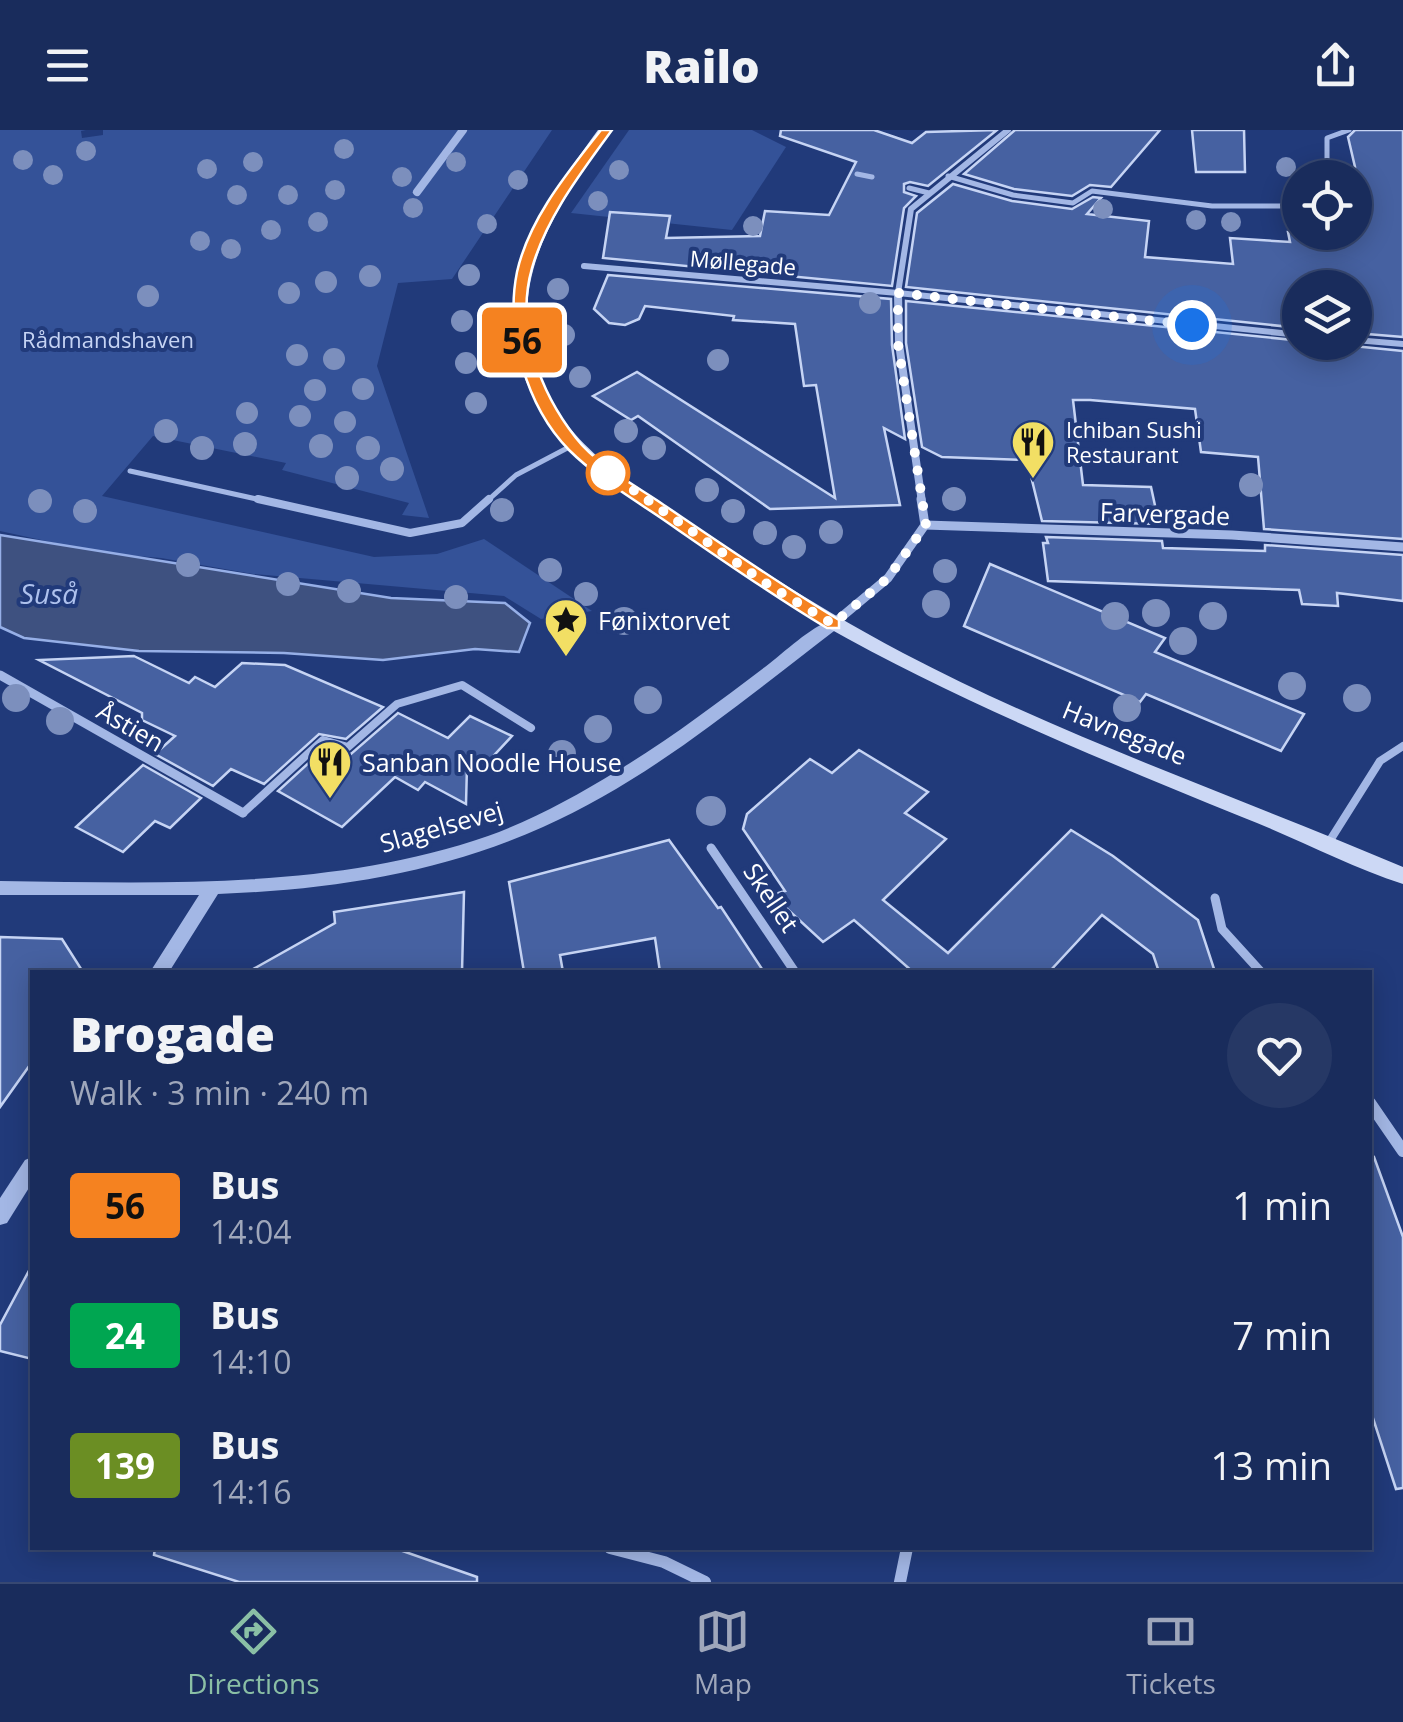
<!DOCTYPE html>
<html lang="en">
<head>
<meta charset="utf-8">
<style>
  body { margin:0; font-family:"Open Sans",sans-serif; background:#263865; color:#f1f3f6; height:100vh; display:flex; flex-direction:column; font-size:38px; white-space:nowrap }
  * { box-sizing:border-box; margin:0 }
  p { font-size:32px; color:#9fa7bb }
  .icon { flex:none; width:55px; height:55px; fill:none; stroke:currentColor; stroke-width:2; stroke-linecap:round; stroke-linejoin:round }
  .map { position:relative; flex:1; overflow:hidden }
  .sheet { position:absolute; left:30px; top:840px; width:1342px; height:580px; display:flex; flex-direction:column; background:#192c5c; border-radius:0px; box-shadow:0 5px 25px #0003,0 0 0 2px #374872 }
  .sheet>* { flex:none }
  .badge { padding:0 20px; border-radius:8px; font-size:35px; line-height:65px }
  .tools { position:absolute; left:1282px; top:30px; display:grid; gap:20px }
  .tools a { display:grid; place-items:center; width:90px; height:90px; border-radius:50%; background:#192c5c; box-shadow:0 5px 25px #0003,0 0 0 2px #374872; font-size:50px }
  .you { position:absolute; width:50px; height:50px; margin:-25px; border:8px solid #fff; border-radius:50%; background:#1a73e8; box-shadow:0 0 0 15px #1a73e833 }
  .map>.badge { position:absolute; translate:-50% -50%; box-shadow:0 0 0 5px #fff }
  .round { display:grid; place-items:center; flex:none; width:105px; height:105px; border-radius:52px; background:#263865 }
  .summary { display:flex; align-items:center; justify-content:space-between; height:170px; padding:0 40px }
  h1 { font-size:48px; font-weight:800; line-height:75px }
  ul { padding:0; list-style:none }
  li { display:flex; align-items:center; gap:30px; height:130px; padding:0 40px }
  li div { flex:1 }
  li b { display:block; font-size:38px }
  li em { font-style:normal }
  li .badge { min-width:110px; font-weight:700; text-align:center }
  header { display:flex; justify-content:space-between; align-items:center; height:130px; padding:0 40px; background:#192c5c; font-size:45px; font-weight:800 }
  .tabs { display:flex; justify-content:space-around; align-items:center; height:140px; border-top:2px solid #374872; background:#192c5c; font-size:28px; color:#9fa7bb }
  .tabs a { display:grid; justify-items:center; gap:5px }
  .tabs .on { color:#8abfa5 }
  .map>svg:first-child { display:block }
</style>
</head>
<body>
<header><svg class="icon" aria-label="menu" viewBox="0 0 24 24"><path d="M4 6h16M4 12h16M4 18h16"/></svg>Railo<svg class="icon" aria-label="share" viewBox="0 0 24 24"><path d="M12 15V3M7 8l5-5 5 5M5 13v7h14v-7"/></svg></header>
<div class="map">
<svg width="1403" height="1452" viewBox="0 0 1403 1452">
  <rect width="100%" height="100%" fill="#213a7a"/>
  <g fill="#345298">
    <polygon points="0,0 86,0 81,1 82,8 103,5 103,0 552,0 452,149 398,153 377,236 429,388 402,385 409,373 282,340 286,333 153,306 102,366 374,427 437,424 484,409 592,481 541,489 504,466 253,444 161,428 101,423 0,401"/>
    <polygon points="629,0 752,0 786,17 732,100 571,83"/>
  </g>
  <polygon fill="#3e5180" stroke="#96afe7" stroke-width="2.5" points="0,405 391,468 505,473 530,493 519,522 475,519 383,530 284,523 139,521 24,508 0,497"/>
  <g fill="#4661a1" stroke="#c6d4f4" stroke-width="2.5">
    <polygon points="781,0 874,0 912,13 926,2 997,0 928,56 910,52 904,54 904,62 916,66 904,78 892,156 603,128 610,82 670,86 666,108 760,106 765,81 829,85 856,32 780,6"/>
    <polygon points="1015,0 1160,0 1111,57 1090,55 1072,66 1014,59 964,44"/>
    <polygon points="1192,0 1244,0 1245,42 1196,42"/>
    <polygon points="1355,0 1403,0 1403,207 1355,203 1355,158 1300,158 1300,198 906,157 917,83 953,54 1012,71 1072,79 1093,67 1101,68 1087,84 1149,91 1145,127 1233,134 1230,108 1290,112 1288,102 1355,106 1355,37 1348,7"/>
    <polygon points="608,145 891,169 892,215 905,309 884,298 900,375 770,379 638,286 631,290 593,266 637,242 835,368 816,255 804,256 795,194 733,190 734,186 645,176 639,189 625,195 609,193 594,179"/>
    <polygon points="906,171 1403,221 1403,409 1264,399 1258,327 1201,322 1195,279 1090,270 1073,270 1083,355 1151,357 1159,394 1042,391 1027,330 942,327 922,317 906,213"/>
    <polygon points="1046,407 1162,411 1163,418 1265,421 1265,415 1403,425 1403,471 1337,463 1338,476 1302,474 1299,460 1048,451 1043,413 1048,413"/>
    <polygon points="990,434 1165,508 1155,522 1304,584 1281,621 1146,564 1140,572 964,496"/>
    <polygon points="134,526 189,553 195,547 215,557 242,533 285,535 383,577 346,609 319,604 264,654 231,639 213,656 155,624 175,606 142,590 142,583 39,530"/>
    <polygon points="398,583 448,608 470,586 512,606 485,635 467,636 466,674 425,652 418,660 395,647 342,697 278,661 325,618 351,624"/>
    <polygon points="859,620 928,662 905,683 946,709 883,770 948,823 1071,700 1113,726 1198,790 1215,842 1159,842 1153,824 1102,785 1049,842 913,842 854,790 823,812 772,765 785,761 743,699 747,684 810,629 832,643"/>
    <polygon points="143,635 201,668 170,698 155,691 123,722 76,697"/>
    <polygon points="669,710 718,778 721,777 764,842 660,842 655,808 560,825 563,842 524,842 509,752"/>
    <polygon points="464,762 462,842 248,842 335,793 334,782"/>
    <polygon points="0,807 62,809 83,842 32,842 32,932 0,977"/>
    <polygon points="1374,1027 1403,1107 1403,1358 1396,1359 1370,1279 1370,1028"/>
    <polygon points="32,1135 32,1229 0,1221 0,1195"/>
    <polygon points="155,1418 394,1418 477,1447 477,1452 239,1452 154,1425"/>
  </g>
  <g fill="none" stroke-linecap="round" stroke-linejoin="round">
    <g stroke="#a3b7e5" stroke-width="5">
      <polyline points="857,44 872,47"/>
      <polyline points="948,46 1013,65 1073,73 1092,61 1212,76 1300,76"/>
      <polyline points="1327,48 1327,8 1349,0"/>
      <polyline points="909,58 929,63"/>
      <polyline points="130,341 270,372"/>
      <polyline points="486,372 516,345 573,315"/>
    </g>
    <g stroke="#a3b7e5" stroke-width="8">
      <polyline points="258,369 410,403 462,393 489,369"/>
      <polyline points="243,683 323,610 348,617 397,574 462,555 531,598"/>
      <polyline points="1329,712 1380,631 1403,616"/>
    </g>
    <g stroke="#a3b7e5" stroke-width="6">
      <polyline points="584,136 898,163 1300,205"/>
      <polyline points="898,163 911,79 1008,0"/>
      <polyline points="1355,210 1403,214"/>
    </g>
    <g stroke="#a3b7e5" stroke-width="8">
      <polyline points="417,62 463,0"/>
      <polyline points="898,163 899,214 922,372"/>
    </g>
    <g stroke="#a3b7e5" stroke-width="9">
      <polyline points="925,395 1232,405 1403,417"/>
      <polyline points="833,494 888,448 925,395 921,369"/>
      <polyline points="0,545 243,683"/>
      <polyline points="711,718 795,842"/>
      <polyline points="1215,768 1222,799 1261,842"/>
    </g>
    <g stroke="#a3b7e5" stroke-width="12">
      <polyline points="1370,973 1403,1021"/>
      <polyline points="610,1418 664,1432 705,1452"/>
      <polyline points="900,1452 907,1418"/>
    </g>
    <g fill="#a3b7e5" fill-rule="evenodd">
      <path d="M833 489 841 494 838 498C745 569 651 649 543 697 441 743 330 760 218 764L169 842H150L199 765H0V751C163 753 332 760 488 706 533 690 576 666 617 641 669 610 717 573 765 537 786 521 809 498 833 489Z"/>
      <polygon points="32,1027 32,1053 7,1093 0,1095 0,1068 25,1030"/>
    </g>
    <path fill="#ccd8f5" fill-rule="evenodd" d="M598 0H611C566 65 512 135 531 220 552 311 631 353 702 401 768 445 833 486 903 523 1063 607 1236 666 1403 737V754C1348 736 1296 708 1242 687 1100 629 957 571 823 495 777 469 734 438 690 408 619 360 541 316 518 227 496 140 550 66 598 0Z"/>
  </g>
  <g fill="#7c8fbd">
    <circle cx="344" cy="19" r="10"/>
    <circle cx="86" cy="21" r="10"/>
    <circle cx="23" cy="30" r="10"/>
    <circle cx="253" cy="32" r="10"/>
    <circle cx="456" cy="32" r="10"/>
    <circle cx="1286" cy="37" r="10"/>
    <circle cx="207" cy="39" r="10"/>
    <circle cx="619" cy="40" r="10"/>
    <circle cx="53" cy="45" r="10"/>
    <circle cx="402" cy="47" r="10"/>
    <circle cx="518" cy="50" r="10"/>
    <circle cx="335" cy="60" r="10"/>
    <circle cx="237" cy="65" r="10"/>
    <circle cx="288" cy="65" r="10"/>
    <circle cx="598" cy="71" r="10"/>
    <circle cx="413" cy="78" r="10"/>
    <circle cx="1103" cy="79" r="10"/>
    <circle cx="1196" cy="90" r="10"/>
    <circle cx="318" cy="92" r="10"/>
    <circle cx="1231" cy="92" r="10"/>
    <circle cx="487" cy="94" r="10"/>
    <circle cx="753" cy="96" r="10"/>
    <circle cx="271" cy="100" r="10"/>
    <circle cx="200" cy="111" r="10"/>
    <circle cx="231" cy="119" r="10"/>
    <circle cx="469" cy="145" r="11"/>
    <circle cx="370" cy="146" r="11"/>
    <circle cx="326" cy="152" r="11"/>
    <circle cx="558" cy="159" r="11"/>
    <circle cx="289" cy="163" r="11"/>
    <circle cx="148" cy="166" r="11"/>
    <circle cx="870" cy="173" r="11"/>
    <circle cx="462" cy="191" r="11"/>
    <circle cx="564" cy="205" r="11"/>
    <circle cx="297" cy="225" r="11"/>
    <circle cx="334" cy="229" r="11"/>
    <circle cx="718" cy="230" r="11"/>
    <circle cx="466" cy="233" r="11"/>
    <circle cx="580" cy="247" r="11"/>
    <circle cx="363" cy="259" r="11"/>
    <circle cx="315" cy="260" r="11"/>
    <circle cx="476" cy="273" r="11"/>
    <circle cx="247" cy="283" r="11"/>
    <circle cx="300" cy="286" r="11"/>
    <circle cx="345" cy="292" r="11"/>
    <circle cx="166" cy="301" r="12"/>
    <circle cx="626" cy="301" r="12"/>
    <circle cx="245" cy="314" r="12"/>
    <circle cx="321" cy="316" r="12"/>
    <circle cx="202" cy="318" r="12"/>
    <circle cx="368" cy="318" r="12"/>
    <circle cx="654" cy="318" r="12"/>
    <circle cx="392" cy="339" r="12"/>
    <circle cx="347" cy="348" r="12"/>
    <circle cx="1251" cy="355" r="12"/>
    <circle cx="707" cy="360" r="12"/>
    <circle cx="954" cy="369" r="12"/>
    <circle cx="40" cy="371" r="12"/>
    <circle cx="502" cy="380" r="12"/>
    <circle cx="85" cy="381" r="12"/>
    <circle cx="733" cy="381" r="12"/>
    <circle cx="831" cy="402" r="12"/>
    <circle cx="765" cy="403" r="12"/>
    <circle cx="794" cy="417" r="12"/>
    <circle cx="188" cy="435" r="12"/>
    <circle cx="550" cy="440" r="12"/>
    <circle cx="945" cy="441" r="12"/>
    <circle cx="288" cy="454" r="12"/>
    <circle cx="349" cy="461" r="12"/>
    <circle cx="586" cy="464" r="12"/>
    <circle cx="456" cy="467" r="12"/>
    <circle cx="936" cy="474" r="14"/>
    <circle cx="1156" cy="483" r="14"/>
    <circle cx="1115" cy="486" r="14"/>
    <circle cx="1213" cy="486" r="14"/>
    <circle cx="624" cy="491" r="14"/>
    <circle cx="1183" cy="511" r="14"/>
    <circle cx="1292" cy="556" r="14"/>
    <circle cx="16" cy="568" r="14"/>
    <circle cx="1357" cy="568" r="14"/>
    <circle cx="648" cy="570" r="14"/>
    <circle cx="1127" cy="578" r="14"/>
    <circle cx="60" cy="591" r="14"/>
    <circle cx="598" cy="599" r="14"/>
    <circle cx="562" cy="624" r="14"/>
    <circle cx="711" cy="681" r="15"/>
  </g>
  <path fill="#f58220" stroke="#fff" stroke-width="2.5" d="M601 0H612C581 43 547 86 532 138 515 197 540 262 576 308 596 334 634 355 661 373 720 413 778 453 839 490V498H827C770 464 716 426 661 388 630 367 595 346 569 320 526 276 505 201 517 142 529 88 569 41 601 0Z"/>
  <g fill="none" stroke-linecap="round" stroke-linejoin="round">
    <polyline stroke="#fff" stroke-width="10" stroke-dasharray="0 18" points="608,343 599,336 770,456 833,494 888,448 926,395 898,214 898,163 1192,195"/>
  </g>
  <defs>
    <g id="restaurant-pin" transform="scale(2.25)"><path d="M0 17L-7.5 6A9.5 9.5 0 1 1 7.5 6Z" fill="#f2df64" stroke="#213a7a"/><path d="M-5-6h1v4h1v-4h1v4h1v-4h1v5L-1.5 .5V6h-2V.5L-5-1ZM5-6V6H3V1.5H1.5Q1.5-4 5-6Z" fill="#111"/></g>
    <g id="sight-pin" transform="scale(2.25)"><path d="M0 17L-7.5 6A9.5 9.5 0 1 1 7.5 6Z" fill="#f2df64" stroke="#213a7a"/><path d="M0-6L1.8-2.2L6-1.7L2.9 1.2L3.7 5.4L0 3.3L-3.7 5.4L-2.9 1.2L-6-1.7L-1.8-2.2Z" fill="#111"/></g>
  </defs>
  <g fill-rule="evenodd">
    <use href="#restaurant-pin" x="1033" y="312"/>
    <use href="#sight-pin" x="566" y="490"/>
    <use href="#restaurant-pin" x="330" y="632"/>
  </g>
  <circle fill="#fff" stroke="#f58220" stroke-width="5" cx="608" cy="343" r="20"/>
  <g text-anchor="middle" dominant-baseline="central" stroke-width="8" stroke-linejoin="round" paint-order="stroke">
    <g font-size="22" fill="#fff" stroke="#213a7a">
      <text transform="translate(743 132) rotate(5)">Møllegade</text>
    </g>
    <g font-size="22" fill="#c6d4f4" stroke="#213a7a">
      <text x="108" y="209">Rådmandshaven</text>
    </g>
    <g font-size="22" fill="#fff" stroke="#213a7a" text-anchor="start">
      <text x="1066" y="299">Ichiban Sushi<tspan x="1066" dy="25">Restaurant</tspan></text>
    </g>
    <g font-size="25" fill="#fff" stroke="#213a7a">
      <text transform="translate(1165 383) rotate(2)">Farvergade</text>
      <text transform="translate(131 596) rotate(30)">Åstien</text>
      <text transform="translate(1125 602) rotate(22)">Havnegade</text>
      <text transform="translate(441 696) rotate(-16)">Slagelsevej</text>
      <text transform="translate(772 767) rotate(56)">Skellet</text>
    </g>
    <g font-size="25" fill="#fff" stroke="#213a7a" text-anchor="start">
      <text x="598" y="490">Fønixtorvet</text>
      <text x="362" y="632">Sanban Noodle House</text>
    </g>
    <g font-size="28" font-style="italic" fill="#aec1ed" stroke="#213a7a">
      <text x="49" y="463">Suså</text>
    </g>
  </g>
</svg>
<div class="tools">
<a><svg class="icon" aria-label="locate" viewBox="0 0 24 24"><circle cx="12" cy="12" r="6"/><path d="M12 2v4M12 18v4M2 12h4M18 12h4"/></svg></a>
<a><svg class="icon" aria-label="layers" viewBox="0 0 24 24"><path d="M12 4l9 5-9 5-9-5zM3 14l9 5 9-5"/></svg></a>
</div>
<div class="you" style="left:1192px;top:195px"></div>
<b class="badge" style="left:522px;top:210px;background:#f58220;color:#111">56</b>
<section class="sheet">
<div class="summary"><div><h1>Brogade</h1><p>Walk · 3 min · 240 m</p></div><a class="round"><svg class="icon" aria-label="heart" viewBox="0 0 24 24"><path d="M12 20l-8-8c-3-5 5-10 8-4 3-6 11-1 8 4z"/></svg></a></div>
<ul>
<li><span class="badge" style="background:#f58220;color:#111">56</span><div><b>Bus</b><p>14:04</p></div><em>1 min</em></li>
<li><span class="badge" style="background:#00a651;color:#fff">24</span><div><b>Bus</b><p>14:10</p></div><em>7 min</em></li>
<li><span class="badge" style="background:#6b8e23;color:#fff">139</span><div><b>Bus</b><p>14:16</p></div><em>13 min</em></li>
</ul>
</section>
</div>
<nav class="tabs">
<a class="on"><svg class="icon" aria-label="directions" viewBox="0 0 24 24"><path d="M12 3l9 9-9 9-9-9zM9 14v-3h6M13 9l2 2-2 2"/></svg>Directions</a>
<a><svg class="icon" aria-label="map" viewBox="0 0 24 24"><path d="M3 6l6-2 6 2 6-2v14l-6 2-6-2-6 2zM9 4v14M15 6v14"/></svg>Map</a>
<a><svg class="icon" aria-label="tickets" viewBox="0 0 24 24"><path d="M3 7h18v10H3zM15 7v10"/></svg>Tickets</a>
</nav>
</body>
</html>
